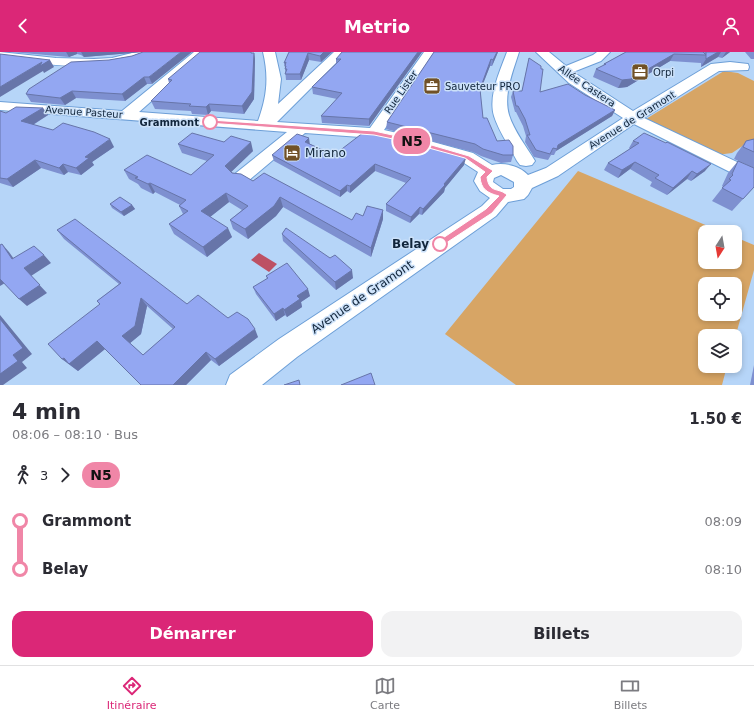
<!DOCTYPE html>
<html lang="fr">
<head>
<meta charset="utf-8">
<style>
  body { margin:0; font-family:"DejaVu Sans",sans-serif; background:#f2f2f3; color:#2b2b33; height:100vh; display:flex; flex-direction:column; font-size:15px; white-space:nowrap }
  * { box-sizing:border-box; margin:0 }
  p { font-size:13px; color:#7c7c81 }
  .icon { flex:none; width:22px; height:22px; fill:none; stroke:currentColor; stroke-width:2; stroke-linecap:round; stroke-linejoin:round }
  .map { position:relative; height:333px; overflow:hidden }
  .side { display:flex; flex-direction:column; background:#fff; flex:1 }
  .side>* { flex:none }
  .badge { padding:0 8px; border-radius:13px; font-size:14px; line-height:26px }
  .needle { width:26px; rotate:191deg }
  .tools { position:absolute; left:698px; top:173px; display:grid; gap:8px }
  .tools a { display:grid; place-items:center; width:44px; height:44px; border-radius:8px; background:#fff; box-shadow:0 2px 6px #0003; font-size:20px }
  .map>.badge { position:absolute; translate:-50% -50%; box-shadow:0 0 0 2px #fff }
  .legs { display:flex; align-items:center; gap:6px; height:44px; padding:0 12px; font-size:13px }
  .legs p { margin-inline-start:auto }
  .overview { display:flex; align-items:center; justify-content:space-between; height:68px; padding:0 12px }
  h1 { font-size:22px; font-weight:800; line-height:30px }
  .cta { display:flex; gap:8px; margin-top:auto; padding:8px 12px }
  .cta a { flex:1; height:46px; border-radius:12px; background:#db2777; color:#fff; font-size:16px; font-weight:800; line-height:46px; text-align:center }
  .cta a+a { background:#f2f2f3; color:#2b2b33 }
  ul { padding:0 12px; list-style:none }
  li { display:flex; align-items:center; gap:14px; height:48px; font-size:15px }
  li i { display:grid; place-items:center; width:6px; height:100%; margin:0 5px; background:currentColor }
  li i::after { content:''; width:10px; height:10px; margin:-5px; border:3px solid; border-radius:50%; background:#fff }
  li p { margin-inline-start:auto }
  li:first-child i { background:linear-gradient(#0000 50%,currentColor 0) }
  li:last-child i { background:linear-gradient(currentColor 50%,#0000 0) }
  header { display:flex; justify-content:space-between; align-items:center; height:52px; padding:0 12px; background:#db2777; color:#fff; font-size:18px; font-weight:800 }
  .dock { display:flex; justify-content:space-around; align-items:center; height:56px; border-top:1px solid #e1e1e2; background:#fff; font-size:11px; color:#7c7c81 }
  .dock a { display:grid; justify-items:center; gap:2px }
  .dock .selected { color:#db2777 }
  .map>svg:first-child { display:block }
</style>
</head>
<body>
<header><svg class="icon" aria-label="back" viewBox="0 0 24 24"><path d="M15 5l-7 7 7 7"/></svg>Metrio<svg class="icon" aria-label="person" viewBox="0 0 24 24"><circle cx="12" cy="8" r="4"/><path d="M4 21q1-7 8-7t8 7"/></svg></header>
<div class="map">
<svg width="754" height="333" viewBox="0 0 754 333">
  <rect width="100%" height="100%" fill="#b6d5f8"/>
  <g fill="#d7a565" fill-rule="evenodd">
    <polygon points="724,19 738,21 754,29 754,96 744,93 732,101 717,103 646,67"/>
    <path d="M578 119 722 180H705V210H735V185L754 193V218L735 286V284H705V314H727L722 333H516L445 282ZM705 232H735V262H705Z"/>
  </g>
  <polygon fill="#bd5164" points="259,201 277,212 269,220 251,208"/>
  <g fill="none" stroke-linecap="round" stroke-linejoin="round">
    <g stroke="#6d9fd7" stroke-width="2">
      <g id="minor">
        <path d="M0 0 56 6 94 7 112 6 136 0H154L152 3C99 21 55 13 0 7Z"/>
        <path d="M194 0H207L139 60 258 69C267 45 269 25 263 0H275L281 27 278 52 334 0H347L277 70 370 76 424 0H436L384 78 415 85 473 101 492 113C504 110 520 114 528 123L546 116 623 66 569 31 536 0H549L566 14 593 3 597 0H610L601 9 573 20 633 59 711 12 730 10 748 12 749 15 748 18 719 19 644 66 754 118V131L748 129 634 72 558 124 532 136 528 143 524 147 508 150 496 164 297 305 262 333H226L230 323 279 287 482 154 490 146 480 139 474 129 478 120 461 109 406 92 374 86 305 81 248 129 242 131 236 129 233 125 236 121 287 80 0 58V50L122 59ZM501 123 514 130V135L511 137H503L493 130 494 126Z"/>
        <path d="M507 0H519C513 19 503 43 509 63 514 79 526 94 535 109L532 113 526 114 520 113 517 109C510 95 499 80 494 64 488 44 500 19 507 0Z"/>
      </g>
    </g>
    <use href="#minor" fill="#fff" fill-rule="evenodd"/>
  </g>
  <g fill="#7e90d0" fill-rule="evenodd">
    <polygon points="11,0 143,0 84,5 81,3 77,2 69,5"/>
    <polygon points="143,0 152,32 147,32 125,49 76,46 65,53 31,50 26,42 109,8 132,4"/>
    <polygon points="289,0 332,0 321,10 309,8 301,28 286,28 285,17 285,16 284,11"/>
    <polygon points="422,0 369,74 322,71 321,64 337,47 313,42 312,35 336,12 336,7"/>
    <polygon points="434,0 498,0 492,14 490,14 480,40 483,66 497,89 513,103 511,110 501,111 481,104 473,100 386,77 387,70"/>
    <polygon points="626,0 730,0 722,6 718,5 701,15 701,11 670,9 627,35 618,36 593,25 596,17 603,14 604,12"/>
    <polygon points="745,0 754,0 754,7 751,7"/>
    <polygon points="254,1 255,7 254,47 244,62 211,59 208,63 192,62 191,59 155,57 151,49 169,31 168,27"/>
    <polygon points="529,6 540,40 585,43 615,58 612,64 556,99 554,103 551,103 548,108 534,105 525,90 526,84 523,74 516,60 515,60 511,45 513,39 522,39"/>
    <polygon points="43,56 48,63 33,73 114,95 92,110 94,113 81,123 68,120 64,123 41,116 13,135 0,131 0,59 6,61"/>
    <polygon points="754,87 754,116 734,107 737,101 746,89"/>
    <polygon points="633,89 705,119 691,129 687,127 667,143 650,134 652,130 630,117 618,126 604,118 608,111 630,97 629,96"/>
    <polygon points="178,92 253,99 231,120 253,129 352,168 383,158 383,167 371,205 283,155 276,164 248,187 233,177 230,168 242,158 229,150 210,165 232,185 207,205 174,182 169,172 183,162 179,154 180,153 155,140 153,142 141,136 138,132 129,127 124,118 191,123 207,109 182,101"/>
    <polygon points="310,92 334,103 464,113 445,136 444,140 422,163 419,162 410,171 386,159 386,152 406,131 375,119 350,141 347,139 340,145 274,109 272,103"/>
    <polygon points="738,109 754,116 754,135 732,159 712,149 723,135 722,134 728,121"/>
    <polygon points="110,152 132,153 135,157 124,164 112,156"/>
    <path d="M57 178 187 252 228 266 258 285 219 314 211 308 186 333H141L105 297 78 319 62 307 100 253 97 249 119 232 64 187ZM147 254 173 277 143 303 130 291 141 282Z"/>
    <polygon points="282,182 330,206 353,226 336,238 283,189"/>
    <polygon points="266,224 310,244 301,250 302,255 287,265 285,263 276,269 256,242 253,235 267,227"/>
    <polygon points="754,313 754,333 750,333"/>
  </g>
  <g fill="#6775a9">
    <polygon points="66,0 77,0 77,2 69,5"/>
    <polygon points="81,0 143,0 84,5"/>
    <polygon points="181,0 192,0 152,32 149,25"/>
    <polygon points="324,0 332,0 321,10 320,4"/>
    <polygon points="418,0 422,0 369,74 369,67"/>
    <polygon points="497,0 498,0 492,14 493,8"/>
    <polygon points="718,0 721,0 718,5 701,15 706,7"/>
    <polygon points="726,0 730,0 722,6"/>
    <polygon points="254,1 255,7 254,47 244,62 242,54"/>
    <polygon points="308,1 309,8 301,28 300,22"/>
    <polygon points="674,2 670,9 627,35 618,36 622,28"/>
    <polygon points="491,7 490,14 478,44 480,37"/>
    <polygon points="50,8 54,15 44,21 43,19 0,45 0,35 42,10"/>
    <polygon points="144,25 147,32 125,49 122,42"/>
    <polygon points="72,39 76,46 65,53 60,46"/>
    <polygon points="209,52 211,59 208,63 206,55"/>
    <polygon points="43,56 48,63 26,77 21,69"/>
    <polygon points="615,58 612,64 556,99 558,93"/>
    <polygon points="309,86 310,93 305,90"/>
    <polygon points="110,87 114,95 92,110 94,113 81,123 76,116 85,105"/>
    <polygon points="251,90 253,99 228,123 225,114"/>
    <polygon points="466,106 464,113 445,136 444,140 422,163 423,157"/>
    <polygon points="35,108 41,116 13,135 7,127"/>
    <polygon points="635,110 630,117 618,126 622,118"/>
    <polygon points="63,112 68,120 64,123 59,116"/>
    <polygon points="375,112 375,119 350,141 350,134"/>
    <polygon points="711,112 705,119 691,129 697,122"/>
    <polygon points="692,119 687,127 667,143 673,136"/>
    <polygon points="150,131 155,140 153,142 148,132"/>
    <polygon points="347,133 347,139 340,145 340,139"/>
    <polygon points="226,141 229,150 205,169 201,159"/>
    <polygon points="280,145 283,155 276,164 248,187 245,177"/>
    <polygon points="132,153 135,157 124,164 121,160"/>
    <polygon points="420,155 419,162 410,171 411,165"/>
    <polygon points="383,158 383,167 371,205 371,196"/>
    <polygon points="228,176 232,185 207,205 203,195"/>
    <polygon points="2,192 9,200 19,214 12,207"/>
    <polygon points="44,203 51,211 31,224 47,241 27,254 19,247 24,216"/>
    <polygon points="352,218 353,226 336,238 335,230"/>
    <polygon points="0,227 5,231 0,234"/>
    <polygon points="308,237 310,244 301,250 302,255 287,265 284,258 297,244"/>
    <polygon points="141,246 147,254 141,282 129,292 122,284"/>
    <polygon points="283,256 285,263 276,269 274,262"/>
    <polygon points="0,263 32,302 22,310 27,316 3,333 0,333 0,322 13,303 0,267"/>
    <polygon points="255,277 258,285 219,314 215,307"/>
    <polygon points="97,289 105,297 78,319 62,307"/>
    <polygon points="206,300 211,308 186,333 173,333"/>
  </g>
  <g fill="#93a7f2" stroke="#6775a9" fill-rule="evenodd">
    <polygon points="143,0 181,0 149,25 144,25 122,42 72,39 60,46 26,42 29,37 71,10 109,8 132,4"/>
    <polygon points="200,0 251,0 251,1 254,1 252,40 242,54 209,52 206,55 189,54 191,52 151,49 172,28 168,27"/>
    <polygon points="289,0 324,0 320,4 308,1 300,22 285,22 287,17 285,17 286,14 285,14 286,10 284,11"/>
    <polygon points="342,0 418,0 369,67 321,64 342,41 312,35 341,7 336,7"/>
    <polygon points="434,0 497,0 493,8 491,7 480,37 483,66 487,66 497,89 509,88 513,94 513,103 503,103 483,97 475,92 387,70"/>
    <polygon points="626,0 703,0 706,3 706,0 718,0 706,7 706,3 674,2 631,27 622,28 596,17 606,12 604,12"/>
    <polygon points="0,2 50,8 40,14 42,10 0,35"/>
    <polygon points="529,6 541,14 541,17 543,17 540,40 568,32 585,43 615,58 558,93 557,97 553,96 550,102 536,98 527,83 530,83 525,67 518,54 516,54 513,39 522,39"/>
    <polygon points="16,55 43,56 21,69 53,78 63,71 94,80 110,87 85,105 89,106 76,116 63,112 59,116 35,108 7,127 0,126 0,59 6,61"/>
    <polygon points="364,80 374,81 406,87 462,104 466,106 444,132 445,133 423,157 420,155 411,165 386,152 411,126 375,112 350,134 347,133 340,139 272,103 297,82 309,86 305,90 334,103"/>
    <polygon points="192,81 224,90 231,84 251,90 225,114 232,121 241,122 253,129 264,121 352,168 356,161 363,164 367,154 383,158 371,196 280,145 274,154 245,177 230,168 248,154 226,141 201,159 228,176 203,195 169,172 188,159 179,154 186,148 150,131 148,132 135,126 138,125 124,118 147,103 191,123 214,103 178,92"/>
    <polygon points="644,81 666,91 667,90 711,112 697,122 692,119 673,136 655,126 659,123 635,110 622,118 608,111 639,91 633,89"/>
    <polygon points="754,87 754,100 743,95 746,89"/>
    <polygon points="738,109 754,116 754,135 743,147 722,136 731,128 729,127 733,123 732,122"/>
    <polygon points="120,145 132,153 121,160 110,152"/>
    <path d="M75 167 187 252 198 243 228 266 237 260 248 267 255 277 215 307 206 300 173 333H141L97 289 69 312 64 306 62 307 48 292 100 252 97 249 121 231 57 178ZM141 246 175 275 143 303 122 284 135 274Z"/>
    <polygon points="286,176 330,206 335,203 352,218 335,230 282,182"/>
    <polygon points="2,192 12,207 34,194 44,203 24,216 40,233 19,247 0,227 0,193"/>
    <polygon points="287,211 308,237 297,244 300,247 284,258 283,256 274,262 253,235 268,226 266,224"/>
    <polygon points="0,267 23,296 13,303 18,309 0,322"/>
    <polygon points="371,321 375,333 341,333"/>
    <polygon points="299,328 300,333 284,333"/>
  </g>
  <path fill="#f086a7" stroke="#fff" d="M210 68 374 79 411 87 469 104 492 118 493 119 487 125C489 142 499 135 507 143L492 161 440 195 436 192 437 190 486 157 499 144C487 141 481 137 480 125L485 120 465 106 407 90 374 83 208 71 207 70Z"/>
  <defs>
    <g id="office-square" transform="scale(0.9)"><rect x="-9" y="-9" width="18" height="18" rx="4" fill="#715127" stroke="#cce1f9"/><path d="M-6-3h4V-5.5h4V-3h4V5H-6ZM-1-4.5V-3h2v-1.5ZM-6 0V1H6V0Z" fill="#fff"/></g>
    <g id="hotel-square" transform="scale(0.9)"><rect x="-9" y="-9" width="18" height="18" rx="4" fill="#715127" stroke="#cce1f9"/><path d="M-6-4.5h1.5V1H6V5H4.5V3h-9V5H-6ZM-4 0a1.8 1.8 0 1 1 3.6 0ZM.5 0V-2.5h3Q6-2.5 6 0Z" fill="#fff"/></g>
  </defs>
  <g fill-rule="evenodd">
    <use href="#office-square" x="640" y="20"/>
    <use href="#office-square" x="432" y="34"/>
    <use href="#hotel-square" x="292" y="101"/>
  </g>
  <g fill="#fff" stroke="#f086a7" stroke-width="2">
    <circle cx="210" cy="70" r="7"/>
    <circle cx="440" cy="192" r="7"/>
  </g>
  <g text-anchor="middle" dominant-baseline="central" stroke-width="3" stroke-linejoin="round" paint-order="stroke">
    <g font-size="10" fill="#11253b" stroke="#cce1f9" text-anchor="start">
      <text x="653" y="20">Orpi</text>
      <text x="445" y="34">Sauveteur PRO</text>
    </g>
    <g font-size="10" fill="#11253b" stroke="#cce1f9">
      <text transform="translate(587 34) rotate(34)">Allée Castera</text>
      <text transform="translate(401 40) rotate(-55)">Rue Lister</text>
      <text transform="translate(84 60) rotate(4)">Avenue Pasteur</text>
      <text transform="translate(632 68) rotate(-32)">Avenue de Gramont</text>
    </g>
    <g font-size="10" font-weight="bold" fill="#11253b" stroke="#cce1f9" text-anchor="end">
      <text x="199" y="70">Grammont</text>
    </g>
    <g font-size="12" fill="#11253b" stroke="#cce1f9" text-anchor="start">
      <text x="305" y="101">Mirano</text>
    </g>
    <g font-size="12" font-weight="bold" fill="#11253b" stroke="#cce1f9" text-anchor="end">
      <text x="429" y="192">Belay</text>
    </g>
    <g font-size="12" fill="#11253b" stroke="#cce1f9">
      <text transform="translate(362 245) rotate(-34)">Avenue de Gramont</text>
    </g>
  </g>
</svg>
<div class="tools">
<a><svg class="needle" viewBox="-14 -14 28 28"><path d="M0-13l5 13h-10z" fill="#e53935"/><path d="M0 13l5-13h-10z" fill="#7c7c81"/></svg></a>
<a><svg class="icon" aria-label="locate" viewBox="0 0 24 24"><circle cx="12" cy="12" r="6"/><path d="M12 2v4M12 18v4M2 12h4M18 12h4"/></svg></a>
<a><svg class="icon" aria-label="layers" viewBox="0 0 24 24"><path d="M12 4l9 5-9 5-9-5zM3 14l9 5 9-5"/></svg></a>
</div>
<b class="badge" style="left:412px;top:89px;background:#f086a7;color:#111">N5</b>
</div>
<section class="side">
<div class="overview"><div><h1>4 min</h1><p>08:06 – 08:10 · Bus</p></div><b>1.50 €</b></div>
<div class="legs"><svg class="icon" aria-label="walk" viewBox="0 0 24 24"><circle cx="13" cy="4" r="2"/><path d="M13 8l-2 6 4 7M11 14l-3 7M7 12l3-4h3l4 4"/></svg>3<svg class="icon" aria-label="forward" viewBox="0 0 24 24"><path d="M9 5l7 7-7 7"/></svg><b class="badge" style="background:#f086a7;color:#111">N5</b></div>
<ul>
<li><i style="color:#f086a7"></i><b>Grammont</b><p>08:09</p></li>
<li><i style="color:#f086a7"></i><b>Belay</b><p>08:10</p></li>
</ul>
<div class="cta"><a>Démarrer</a><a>Billets</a></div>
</section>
<nav class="dock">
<a class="selected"><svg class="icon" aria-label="directions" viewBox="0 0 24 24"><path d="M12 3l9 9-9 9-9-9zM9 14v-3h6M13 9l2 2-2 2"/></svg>Itinéraire</a>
<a><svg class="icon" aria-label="map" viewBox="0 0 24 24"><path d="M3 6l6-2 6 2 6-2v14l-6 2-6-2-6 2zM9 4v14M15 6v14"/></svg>Carte</a>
<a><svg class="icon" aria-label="tickets" viewBox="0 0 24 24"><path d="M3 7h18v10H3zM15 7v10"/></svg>Billets</a>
</nav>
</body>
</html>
